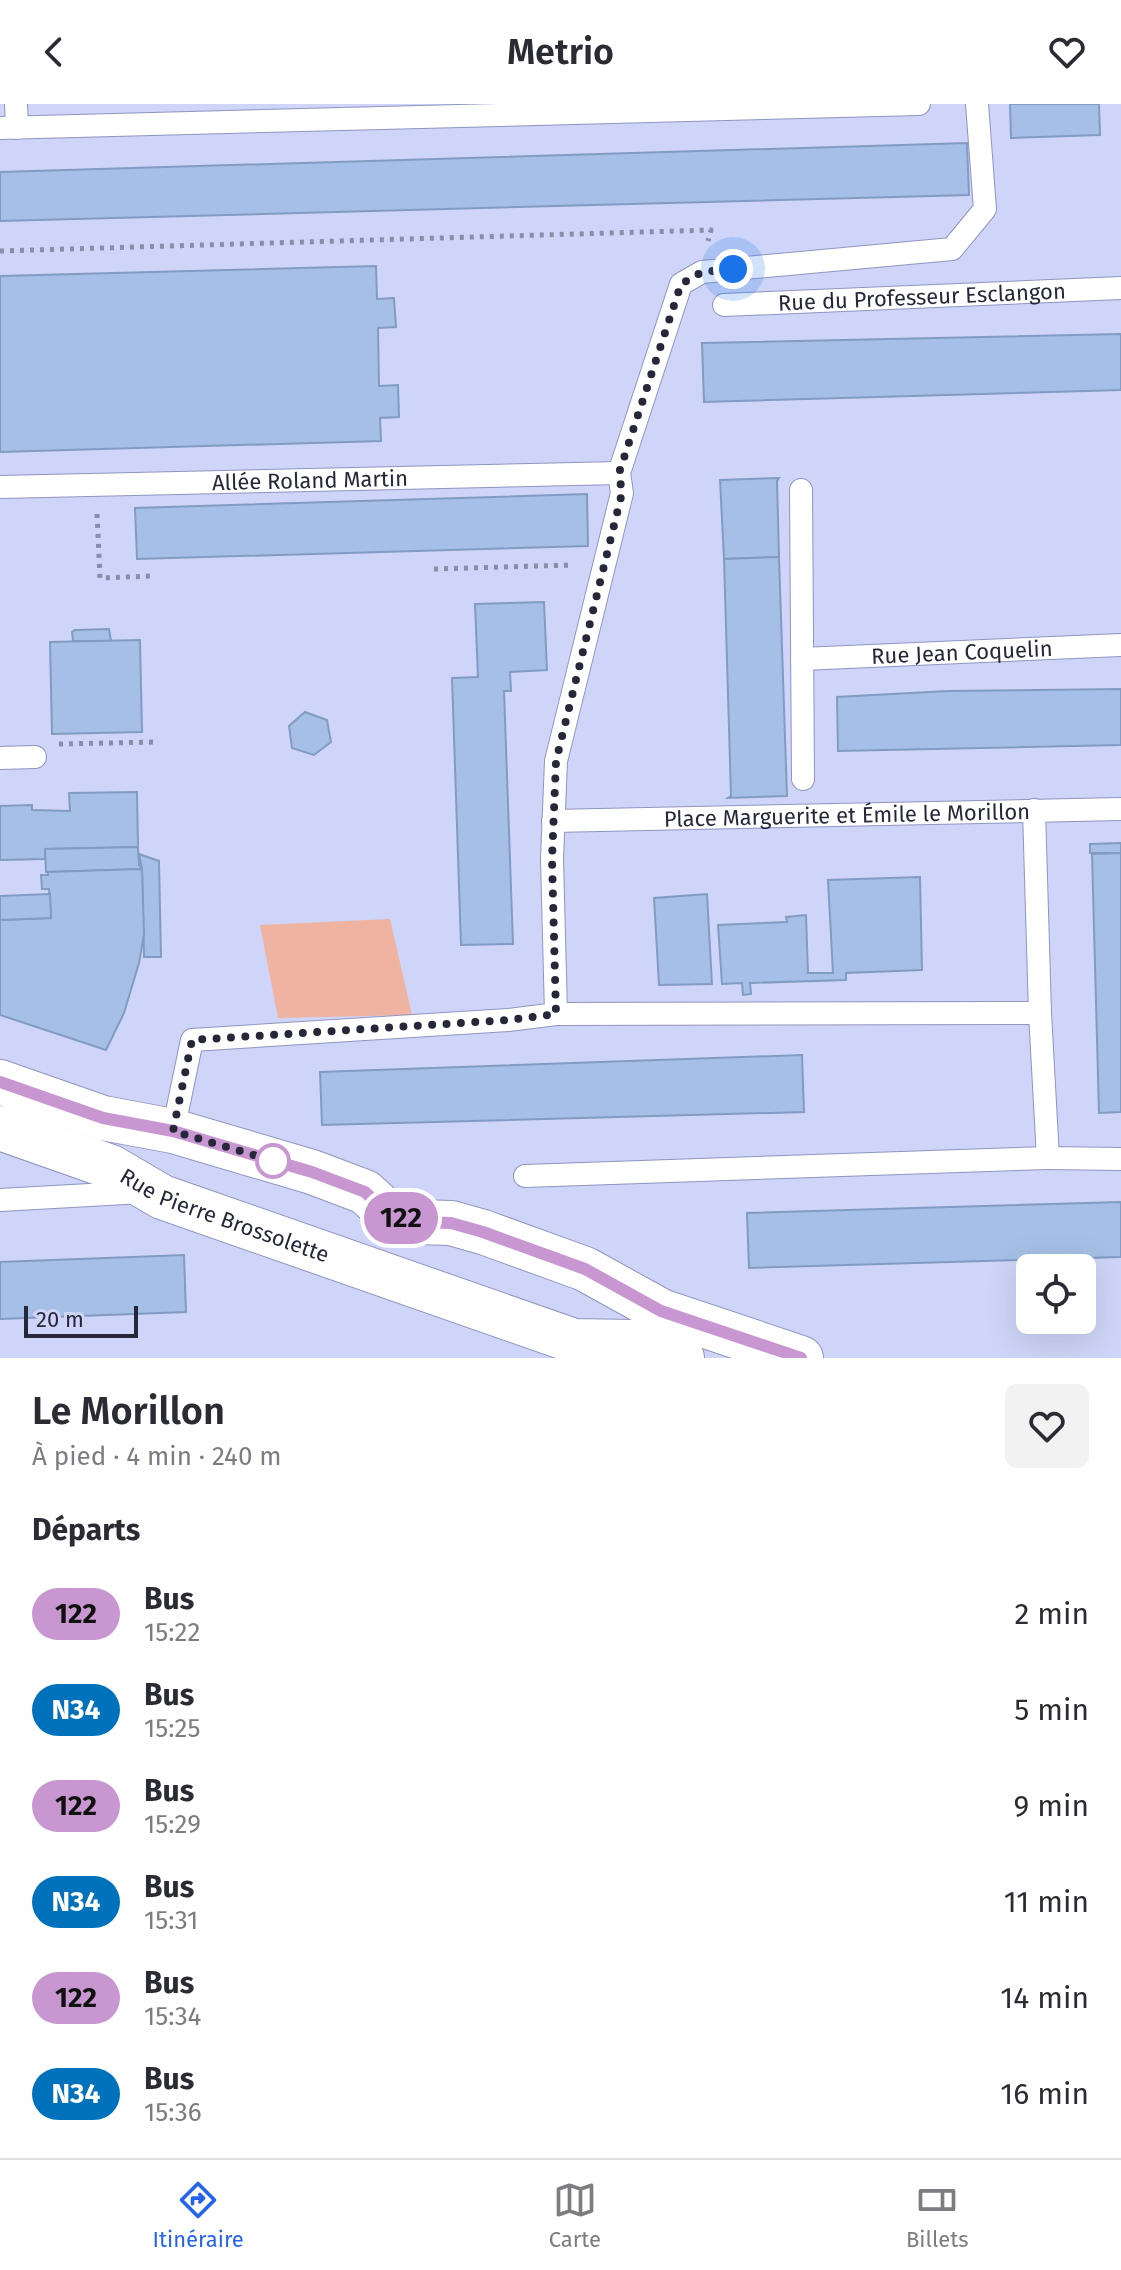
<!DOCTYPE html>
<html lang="fr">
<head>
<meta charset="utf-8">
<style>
  body { margin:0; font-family:"Fira Sans",sans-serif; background:#f2f2f3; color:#2b2b33; height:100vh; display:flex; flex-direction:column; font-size:30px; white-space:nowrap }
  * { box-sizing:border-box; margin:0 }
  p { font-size:26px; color:#7c7c81 }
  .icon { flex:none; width:44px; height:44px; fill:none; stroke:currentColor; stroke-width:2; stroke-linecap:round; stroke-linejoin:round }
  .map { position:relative; height:1254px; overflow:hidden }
  .details { display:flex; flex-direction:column; background:#fff; flex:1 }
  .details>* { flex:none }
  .badge { padding:0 16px; border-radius:26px; font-size:28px; line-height:52px }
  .buttons { position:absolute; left:1016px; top:1150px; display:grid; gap:16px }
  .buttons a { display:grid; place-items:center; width:80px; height:80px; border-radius:12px; background:#fff; box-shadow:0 8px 32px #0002; font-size:40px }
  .scale { position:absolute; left:24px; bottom:20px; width:114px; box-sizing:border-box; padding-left:8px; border:4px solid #262839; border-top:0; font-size:22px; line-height:28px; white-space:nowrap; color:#262839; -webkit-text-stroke:6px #cfd5f8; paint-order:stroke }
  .you { position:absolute; width:40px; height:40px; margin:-20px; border:6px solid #fff; border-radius:50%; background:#1a73e8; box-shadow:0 0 0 12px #1a73e833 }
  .map>.badge { position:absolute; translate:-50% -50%; box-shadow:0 0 0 4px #fff }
  h2 { padding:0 32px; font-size:30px; line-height:72px }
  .round { display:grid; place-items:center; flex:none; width:84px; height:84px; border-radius:12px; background:#f2f2f3 }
  .head { display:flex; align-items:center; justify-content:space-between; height:136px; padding:0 32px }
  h1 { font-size:38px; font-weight:600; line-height:60px }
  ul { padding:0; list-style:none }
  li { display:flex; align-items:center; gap:24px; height:96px; padding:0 32px }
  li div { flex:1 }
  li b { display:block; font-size:30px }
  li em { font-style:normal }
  li .badge { min-width:88px; font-weight:700; text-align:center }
  header { display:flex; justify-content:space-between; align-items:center; height:104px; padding:0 32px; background:#fff; font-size:36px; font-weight:600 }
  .tabs { display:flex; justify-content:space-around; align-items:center; height:112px; border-top:2px solid #e1e1e2; background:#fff; font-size:22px; color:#7c7c81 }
  .tabs a { display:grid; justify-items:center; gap:4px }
  .tabs .on { color:#2563eb }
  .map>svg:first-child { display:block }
</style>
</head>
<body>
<header><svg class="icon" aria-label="back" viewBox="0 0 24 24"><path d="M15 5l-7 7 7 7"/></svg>Metrio<svg class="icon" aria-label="heart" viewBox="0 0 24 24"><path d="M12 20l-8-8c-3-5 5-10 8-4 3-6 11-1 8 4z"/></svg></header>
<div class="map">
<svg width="1121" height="1254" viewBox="0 0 1121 1254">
  <rect width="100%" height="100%" fill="#cfd5f8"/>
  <polygon fill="#efb3a1" points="390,815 412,911 278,914 260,821"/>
  <g fill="#a5bfe6" stroke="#829bc0" stroke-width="2">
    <polygon points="1010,0 1099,0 1100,31 1011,34"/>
    <polygon points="967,39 969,91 0,117 0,68"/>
    <polygon points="376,162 377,195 394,194 396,223 378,224 379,282 398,281 399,313 380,314 381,337 0,348 0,172"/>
    <polygon points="1121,230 1121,286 704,298 702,239"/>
    <polygon points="779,374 777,377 779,453 724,455 720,376"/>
    <polygon points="587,390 588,442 137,455 135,404"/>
    <polygon points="779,453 787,692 728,694 731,692 724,455"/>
    <polygon points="544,498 547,566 510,568 511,587 504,587 513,840 461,841 452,574 478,573 475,500"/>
    <polygon points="109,525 111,537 73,537 72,528 75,526"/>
    <polygon points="140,536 142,628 52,630 50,538"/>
    <polygon points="1121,585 1121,641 838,647 837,593 948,587"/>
    <polygon points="305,608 327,616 331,638 314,651 292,644 289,622"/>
    <polygon points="137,688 138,743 45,745 45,755 0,756 0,702 32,701 32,706 70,707 69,689"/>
    <polygon points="1121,739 1121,749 1090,749 1090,740"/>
    <polygon points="138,743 139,761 142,765 46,768 45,745"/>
    <polygon points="1121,749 1121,1008 1099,1009 1092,750"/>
    <polygon points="139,750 159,757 161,853 144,853 142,765"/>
    <polygon points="142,765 144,830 139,859 124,909 106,946 0,911 0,816 51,814 49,785 42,785 41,771 48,771 48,768"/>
    <polygon points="920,773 922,866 846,869 846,876 750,879 751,890 743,891 742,879 722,880 718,821 787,818 786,813 806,811 808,869 833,869 828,776"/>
    <polygon points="50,790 51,814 0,816 0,792"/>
    <polygon points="707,790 712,880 659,881 654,794"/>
    <polygon points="802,951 804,1008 322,1021 320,968"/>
    <polygon points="1121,1098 1121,1153 749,1164 747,1109"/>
    <polygon points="184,1151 186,1208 0,1215 0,1158"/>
  </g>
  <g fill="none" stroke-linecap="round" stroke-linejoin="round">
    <g stroke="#8f95bf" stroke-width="24">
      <g id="service">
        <polyline points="16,0 17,24"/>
        <polyline points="0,24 919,0"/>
        <path id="s1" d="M724 201 1121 184"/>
        <path id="s2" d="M0 383 619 369"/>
        <polyline points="801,386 803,675"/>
        <path id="s3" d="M802 555 1121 541"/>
        <polyline points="0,654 35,653"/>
        <polyline points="1034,706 1040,909"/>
        <path id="s4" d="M553 717 1121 705"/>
        <polyline points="556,910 1040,909 1048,1054 1121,1055"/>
        <polyline points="173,1027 192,936 508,916 556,910 552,755 556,657 622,389 619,369 681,180 702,168 952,145 985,105 977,0"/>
        <polyline points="525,1072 1048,1054"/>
        <polyline points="0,1096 143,1088"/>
      </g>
    </g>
    <g stroke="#8f95bf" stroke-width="46">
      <g id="minor">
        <polyline points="0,978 103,1014 173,1027 312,1068 365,1088 389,1110 417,1118 451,1119 483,1128 585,1165 661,1207 801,1254"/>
        <path id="s5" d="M0 1024 111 1063 162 1093 574 1237 633 1238 682 1254"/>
      </g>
    </g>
    <g stroke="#898da9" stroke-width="5" stroke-dasharray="4 6" stroke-linecap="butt">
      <polyline points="0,147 711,126 708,137"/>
      <polyline points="97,410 100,474 153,472"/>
      <polyline points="434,465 573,461"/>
      <polyline points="59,640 158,638"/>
    </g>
    <use href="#service" stroke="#fff" stroke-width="22"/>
    <use href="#minor" stroke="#fff" stroke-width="44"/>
  </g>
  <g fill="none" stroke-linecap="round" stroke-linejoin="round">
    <g stroke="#fff" stroke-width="18">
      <polyline id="line" points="0,978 103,1014 173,1027 312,1068 365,1088 389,1110 417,1118 451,1119 483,1128 585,1165 661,1207 801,1254"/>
    </g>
    <use href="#line" stroke="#c897d2" stroke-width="12"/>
    <polyline stroke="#262839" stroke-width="8" stroke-dasharray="0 14.4" points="273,1057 284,1060 173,1027 192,936 508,916 556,910 552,755 556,657 622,389 619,369 681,180 702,168 733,165"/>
  </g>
  <circle fill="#fff" stroke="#c897d2" stroke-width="4" cx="273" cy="1057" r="16"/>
  <g text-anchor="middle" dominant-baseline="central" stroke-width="6" stroke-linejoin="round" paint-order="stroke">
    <g font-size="22" fill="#262839" stroke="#cfd5f8">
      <text stroke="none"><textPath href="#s1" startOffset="198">Rue du Professeur Esclangon</textPath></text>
      <text stroke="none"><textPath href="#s2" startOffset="310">Allée Roland Martin</textPath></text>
      <text stroke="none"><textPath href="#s3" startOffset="160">Rue Jean Coquelin</textPath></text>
      <text stroke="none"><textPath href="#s4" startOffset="294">Place Marguerite et Émile le Morillon</textPath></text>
      <text stroke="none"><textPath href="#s5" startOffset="242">Rue Pierre Brossolette</textPath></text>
    </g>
  </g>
</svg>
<div class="buttons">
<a><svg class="icon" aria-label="locate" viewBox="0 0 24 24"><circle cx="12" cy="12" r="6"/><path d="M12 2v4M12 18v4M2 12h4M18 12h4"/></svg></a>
</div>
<div class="scale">20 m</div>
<div class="you" style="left:733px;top:165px"></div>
<b class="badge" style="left:401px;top:1114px;background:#c897d2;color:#111">122</b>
</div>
<section class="details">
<div class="head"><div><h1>Le Morillon</h1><p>À pied · 4 min · 240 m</p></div><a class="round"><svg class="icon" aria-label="heart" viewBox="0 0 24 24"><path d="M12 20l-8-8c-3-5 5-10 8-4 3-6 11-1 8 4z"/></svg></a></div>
<h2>Départs</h2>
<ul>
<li><span class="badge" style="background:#c897d2;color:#111">122</span><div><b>Bus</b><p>15:22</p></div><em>2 min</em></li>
<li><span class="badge" style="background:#0072bc;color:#fff">N34</span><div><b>Bus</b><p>15:25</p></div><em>5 min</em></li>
<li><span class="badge" style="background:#c897d2;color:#111">122</span><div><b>Bus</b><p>15:29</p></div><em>9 min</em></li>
<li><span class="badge" style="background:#0072bc;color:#fff">N34</span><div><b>Bus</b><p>15:31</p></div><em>11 min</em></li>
<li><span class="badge" style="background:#c897d2;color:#111">122</span><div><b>Bus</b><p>15:34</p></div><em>14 min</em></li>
<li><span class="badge" style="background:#0072bc;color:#fff">N34</span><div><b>Bus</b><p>15:36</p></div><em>16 min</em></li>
</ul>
</section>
<nav class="tabs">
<a class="on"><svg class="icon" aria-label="directions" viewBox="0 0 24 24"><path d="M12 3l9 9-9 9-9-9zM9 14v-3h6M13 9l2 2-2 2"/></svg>Itinéraire</a>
<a><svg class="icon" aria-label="map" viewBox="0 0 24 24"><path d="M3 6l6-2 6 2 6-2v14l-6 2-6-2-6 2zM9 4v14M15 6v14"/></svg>Carte</a>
<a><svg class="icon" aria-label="tickets" viewBox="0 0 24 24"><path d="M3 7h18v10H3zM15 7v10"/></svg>Billets</a>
</nav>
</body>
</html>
